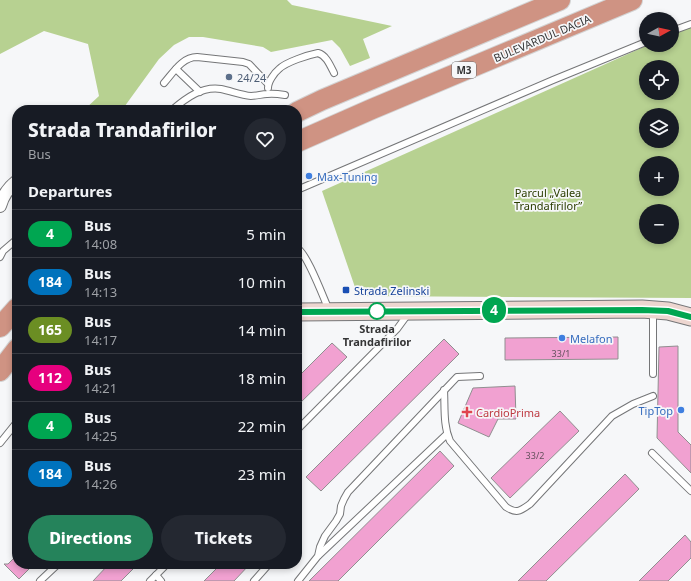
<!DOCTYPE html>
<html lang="en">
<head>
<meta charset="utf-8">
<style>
  body { margin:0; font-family:"Noto Sans",sans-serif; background:#242831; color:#f1f3f6; height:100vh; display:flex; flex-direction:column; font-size:15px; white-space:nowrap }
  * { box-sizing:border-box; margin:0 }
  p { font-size:13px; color:#9ea1a6 }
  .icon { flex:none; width:22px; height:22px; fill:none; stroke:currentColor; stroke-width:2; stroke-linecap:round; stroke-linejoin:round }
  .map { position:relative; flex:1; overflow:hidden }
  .side { position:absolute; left:12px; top:105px; width:290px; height:464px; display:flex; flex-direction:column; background:#171b24; border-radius:16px; box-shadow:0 2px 6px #0003 }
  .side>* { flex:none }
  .badge { padding:0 8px; border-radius:13px; font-size:14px; line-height:26px }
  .needle { width:26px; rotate:82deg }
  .fabs { position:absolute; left:639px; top:12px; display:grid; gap:8px }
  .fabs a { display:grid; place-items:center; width:40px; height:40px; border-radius:50%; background:#171b24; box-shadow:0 2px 6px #0003; font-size:20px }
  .map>.badge { position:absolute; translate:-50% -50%; box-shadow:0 0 0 2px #fff }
  h2 { padding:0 16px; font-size:15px; line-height:36px }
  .round { display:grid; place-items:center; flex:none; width:42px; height:42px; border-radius:21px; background:#242831 }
  .overview { display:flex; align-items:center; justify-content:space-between; height:68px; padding:0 16px }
  h1 { font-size:19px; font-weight:800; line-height:30px }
  .action { display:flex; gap:8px; margin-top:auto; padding:8px 16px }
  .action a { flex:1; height:46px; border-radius:24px; background:#25835b; color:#fff; font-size:16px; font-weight:800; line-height:46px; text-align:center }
  .action a+a { background:#242831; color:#f1f3f6 }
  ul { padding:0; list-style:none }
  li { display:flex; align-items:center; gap:12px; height:48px; padding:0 16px; border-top:1px solid #363941 }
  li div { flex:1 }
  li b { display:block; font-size:15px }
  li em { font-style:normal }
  li .badge { min-width:44px; font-weight:700; text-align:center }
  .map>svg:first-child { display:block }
</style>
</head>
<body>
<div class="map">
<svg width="691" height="581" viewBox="0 0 691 581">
  <rect width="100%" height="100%" fill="#f6f7f9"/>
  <g fill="#b7d191" fill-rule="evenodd">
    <polygon points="0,0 287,0 292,5 392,26 363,39 370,58 350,66 340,48 332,40 271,52 263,47 203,37 189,37 174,45 159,59 122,110 84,110 99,96 88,44 44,31 0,54"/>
    <path d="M691 26V298L358 296 322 191 648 45H672V34ZM646 67H672V93H646ZM646 115H672V141H646ZM646 163H672V189H646ZM646 211H672V237H646Z"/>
  </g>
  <g fill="#f1a1d1" stroke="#908f90">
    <polygon points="618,337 618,359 505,360 505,338"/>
    <polygon points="444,339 459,354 321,491 306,477"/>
    <polygon points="332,343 347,357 297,406 297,378"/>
    <polygon points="678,346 678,432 691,445 691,473 657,438 659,347"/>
    <polygon points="515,386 516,419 498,419 489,437 458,423 473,388"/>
    <polygon points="560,411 579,431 510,498 491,478"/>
    <polygon points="440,451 454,466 385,534 338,581 309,581"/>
    <polygon points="625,474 639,489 546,581 518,581"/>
    <polygon points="685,535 691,542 691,558 668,581 639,581"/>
    <polygon points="17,555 17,564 34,564 19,579 4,564 8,564"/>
    <polygon points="109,564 138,564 121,581 93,581"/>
    <polygon points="221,564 250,564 234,581 204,581"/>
  </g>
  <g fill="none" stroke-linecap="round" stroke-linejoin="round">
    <g stroke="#757678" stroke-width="8">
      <g id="service">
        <polyline points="672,31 691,24"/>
        <polyline points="176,69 200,92"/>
        <path d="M164 83C173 73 182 57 197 57L243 62 249 64 268 84"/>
        <path d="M268 88C268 82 274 73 279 69 286 62 308 55 318 53 326 55 330 65 334 73"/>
        <path d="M172 110C186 98 202 86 221 89 231 91 241 95 251 96 257 96 262 94 267 94 273 93 279 94 285 95"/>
        <polyline points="297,190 553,80 646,42"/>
        <path d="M297 248C307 253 323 297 329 310"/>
        <polyline points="0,257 3,251 17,239"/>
        <polyline points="653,374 653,310"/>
        <path d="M444 390C445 407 443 425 450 441L506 507C517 514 520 511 530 504L612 416 633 404 653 396"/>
        <polyline points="297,430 397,329 408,314"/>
        <polyline points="0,443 17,422"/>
        <polyline points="652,453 691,491"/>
        <polyline points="319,555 447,434"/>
        <polyline points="156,575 161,581"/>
        <polyline points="40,581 58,564"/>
        <polyline points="150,581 167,564"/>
        <polyline points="254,581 269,564"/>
        <polyline points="298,581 318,556 320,547 325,536 336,521 340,514 341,506 344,499 348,492 457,377 480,376"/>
      </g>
    </g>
    <g stroke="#757678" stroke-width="14">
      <path id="minor" d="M0 206C3 195 8 188 17 181"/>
    </g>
    <g stroke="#757678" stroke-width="19">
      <polyline id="secondary" points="297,312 642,309 668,311 691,317"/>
    </g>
    <g stroke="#d3d3d3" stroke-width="22">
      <g id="trunk">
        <polyline points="297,112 322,100 560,0"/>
        <polyline points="297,142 372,109 632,0"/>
        <polyline points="0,327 17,308"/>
        <polyline points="0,371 17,349"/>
      </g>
    </g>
    <use href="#service" stroke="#fff" stroke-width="6"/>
    <use href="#minor" stroke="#fff" stroke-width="12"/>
    <use href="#secondary" stroke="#edd6d0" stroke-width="17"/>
    <use href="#trunk" stroke="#cf9383" stroke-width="20"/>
  </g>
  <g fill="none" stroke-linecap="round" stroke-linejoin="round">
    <g stroke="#fff" stroke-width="9">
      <polyline id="line" points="297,312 642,310 668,311 691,317"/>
    </g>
    <use href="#line" stroke="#00a651" stroke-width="6"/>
  </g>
  <circle fill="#5c6f8a" stroke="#f6f7f9" stroke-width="1.5" cx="229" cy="77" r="4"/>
  <g fill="#3f7fe0" stroke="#f6f7f9" stroke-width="1.5">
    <circle cx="309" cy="176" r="4"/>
    <circle cx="562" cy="338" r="4"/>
    <circle cx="681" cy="410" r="4"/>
  </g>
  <rect fill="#1a4fb4" stroke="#f6f7f9" stroke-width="1.5" x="342" y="286" width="8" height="8" rx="2"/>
  <circle fill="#fff" stroke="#00a651" stroke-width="2" cx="377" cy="311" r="8"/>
  <path fill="#e0444e" stroke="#f6f7f9" stroke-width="1.5" d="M465 406h4v4h4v4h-4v4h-4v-4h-4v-4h4z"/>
  <g text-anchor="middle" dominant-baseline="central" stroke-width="3.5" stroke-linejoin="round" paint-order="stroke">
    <g font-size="9" fill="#64505d">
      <text x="561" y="353">33/1</text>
      <text x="535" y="455">33/2</text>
    </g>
    <rect fill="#f6f7f9" stroke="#6f6f70" stroke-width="1" x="452" y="62" width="24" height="16" rx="3"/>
    <g font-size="10" font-weight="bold" fill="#353536">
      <text x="464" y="70">M3</text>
    </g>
    <g font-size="11" fill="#353536" stroke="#f6f7f9">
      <text transform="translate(542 38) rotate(-23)">BULEVARDUL DACIA</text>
    </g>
    <g font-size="11" fill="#4e5e75" stroke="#f6f7f9" text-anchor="start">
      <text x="237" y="77">24/24</text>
    </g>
    <g font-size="11" fill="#366cbe" stroke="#f6f7f9" text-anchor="start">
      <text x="317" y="176">Max-Tuning</text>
      <text x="570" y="338">Melafon</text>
      <text x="673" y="410" text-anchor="end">TipTop</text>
    </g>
    <g font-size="11" fill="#2b3d00" stroke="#f6f7f9">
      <text x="548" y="192">Parcul „Valea<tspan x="548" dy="13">Trandafirilor”</tspan></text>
    </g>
    <g font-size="11" fill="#164399" stroke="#f6f7f9" text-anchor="start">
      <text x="354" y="290">Strada Zelinski</text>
    </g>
    <g font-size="11" font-weight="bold" fill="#353536" stroke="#f6f7f9">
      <text x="377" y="328">Strada<tspan x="377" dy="13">Trandafirilor</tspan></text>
    </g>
    <g font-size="11" fill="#be3a42" stroke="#f6f7f9" text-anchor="start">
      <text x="476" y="412">CardioPrima</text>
    </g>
  </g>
</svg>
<div class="fabs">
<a><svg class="needle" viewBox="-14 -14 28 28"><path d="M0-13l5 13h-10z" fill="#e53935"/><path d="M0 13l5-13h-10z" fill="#9ea1a6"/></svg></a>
<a><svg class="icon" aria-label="locate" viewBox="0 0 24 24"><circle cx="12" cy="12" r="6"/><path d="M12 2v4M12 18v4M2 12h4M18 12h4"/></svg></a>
<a><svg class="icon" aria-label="layers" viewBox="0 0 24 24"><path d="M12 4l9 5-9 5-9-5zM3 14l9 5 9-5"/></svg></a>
<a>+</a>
<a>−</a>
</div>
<b class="badge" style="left:494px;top:310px;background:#00a651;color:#fff">4</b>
<section class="side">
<div class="overview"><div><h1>Strada Trandafirilor</h1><p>Bus</p></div><a class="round"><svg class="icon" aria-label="heart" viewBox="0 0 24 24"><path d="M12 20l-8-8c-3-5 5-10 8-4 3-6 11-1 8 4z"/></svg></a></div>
<h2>Departures</h2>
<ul>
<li><span class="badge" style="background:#00a651;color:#fff">4</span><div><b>Bus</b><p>14:08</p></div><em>5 min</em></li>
<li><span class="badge" style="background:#0072bc;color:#fff">184</span><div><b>Bus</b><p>14:13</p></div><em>10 min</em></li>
<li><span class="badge" style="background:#6b8e23;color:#fff">165</span><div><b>Bus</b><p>14:17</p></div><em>14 min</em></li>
<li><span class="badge" style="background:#e6007e;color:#fff">112</span><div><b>Bus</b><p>14:21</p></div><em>18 min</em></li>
<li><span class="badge" style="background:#00a651;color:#fff">4</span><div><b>Bus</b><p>14:25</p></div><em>22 min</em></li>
<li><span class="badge" style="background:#0072bc;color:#fff">184</span><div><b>Bus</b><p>14:26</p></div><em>23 min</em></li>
</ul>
<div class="action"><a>Directions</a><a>Tickets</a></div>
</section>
</div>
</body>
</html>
